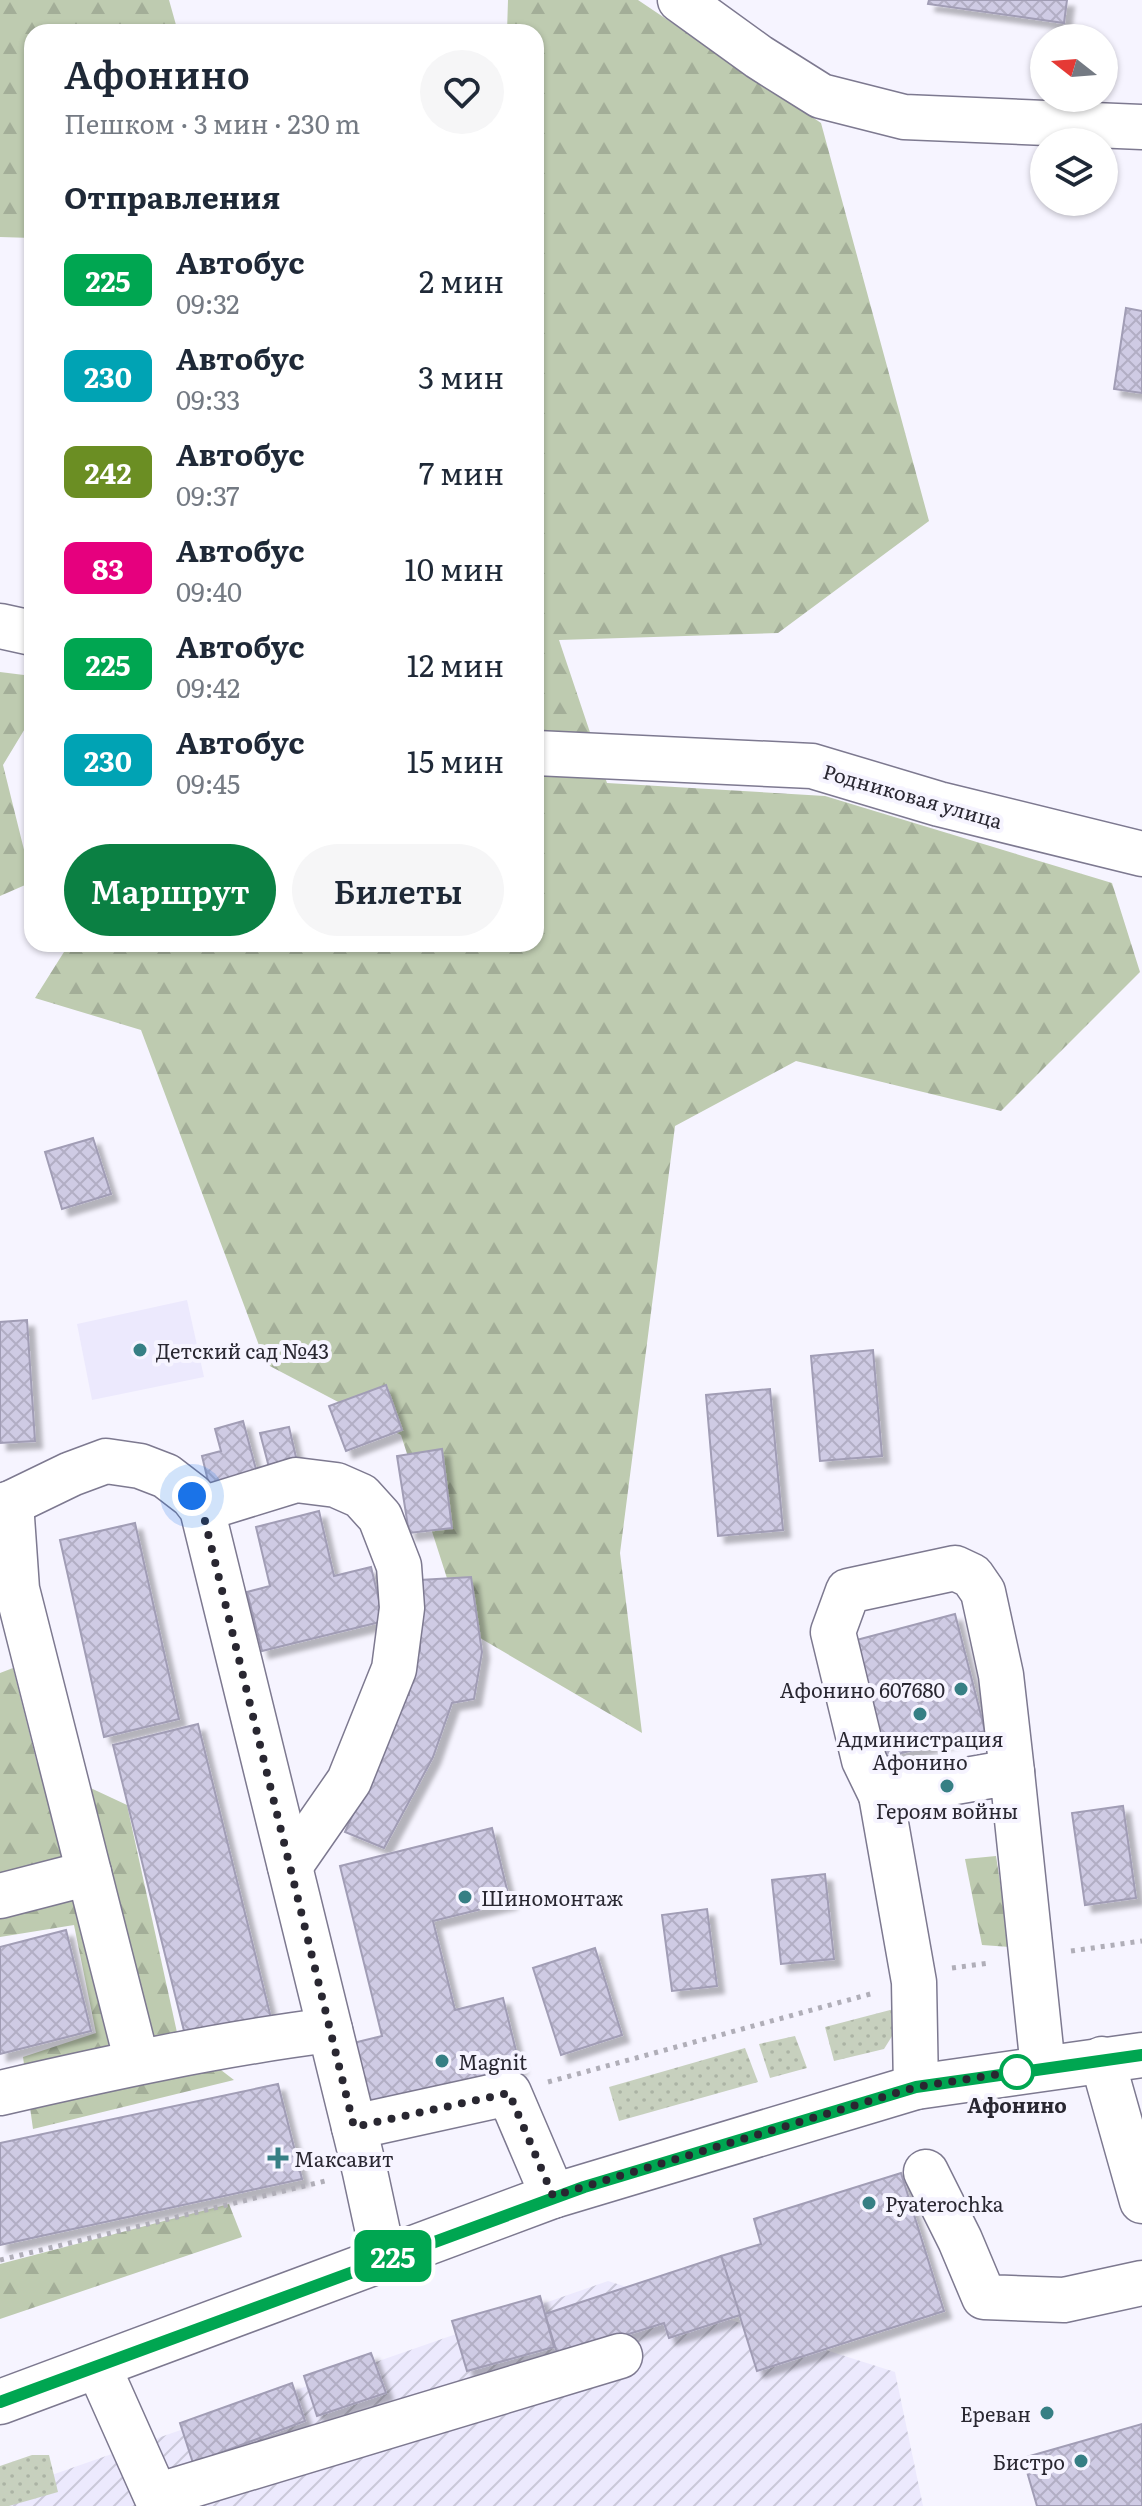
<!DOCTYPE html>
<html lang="ru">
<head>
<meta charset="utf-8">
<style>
  body { margin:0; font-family:Literata,serif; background:#f6f6f7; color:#1f2937; height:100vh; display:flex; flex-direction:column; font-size:30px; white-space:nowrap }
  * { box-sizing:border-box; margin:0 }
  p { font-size:26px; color:#747a83 }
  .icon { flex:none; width:44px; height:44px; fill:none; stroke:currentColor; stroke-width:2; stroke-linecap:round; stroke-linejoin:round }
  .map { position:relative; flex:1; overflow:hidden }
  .side { position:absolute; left:24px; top:24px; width:520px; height:928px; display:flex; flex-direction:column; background:#fff; border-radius:24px; box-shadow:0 2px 6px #0004 }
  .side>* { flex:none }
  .badge { padding:0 16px; border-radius:12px; font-size:28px; line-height:52px }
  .needle { width:52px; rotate:287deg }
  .buttons { position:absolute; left:1030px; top:24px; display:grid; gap:16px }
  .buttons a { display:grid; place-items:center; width:88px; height:88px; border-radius:50%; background:#fff; box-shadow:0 2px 6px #0004; font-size:40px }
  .you { position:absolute; width:40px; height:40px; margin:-20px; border:6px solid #fff; border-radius:50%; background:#1a73e8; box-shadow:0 0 0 12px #1a73e833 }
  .map>.badge { position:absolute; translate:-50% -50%; box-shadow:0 0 0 4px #fff }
  h2 { padding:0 40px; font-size:30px; line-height:72px }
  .round { display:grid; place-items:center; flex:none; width:84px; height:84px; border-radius:42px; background:#f6f6f7 }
  .overview { display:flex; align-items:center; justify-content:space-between; height:136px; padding:0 40px }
  h1 { font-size:38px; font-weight:600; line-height:60px }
  .action { display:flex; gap:16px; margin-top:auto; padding:16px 40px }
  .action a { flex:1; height:92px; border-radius:48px; background:#0b8043; color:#fff; font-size:32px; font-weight:600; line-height:92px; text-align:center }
  .action a+a { background:#f6f6f7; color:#1f2937 }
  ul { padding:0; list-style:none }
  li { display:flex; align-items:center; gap:24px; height:96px; padding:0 40px }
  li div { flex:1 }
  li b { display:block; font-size:30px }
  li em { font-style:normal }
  li .badge { min-width:88px; font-weight:700; text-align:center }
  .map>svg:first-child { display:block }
</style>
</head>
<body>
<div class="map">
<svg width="1142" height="2506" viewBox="0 0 1142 2506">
  <defs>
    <pattern id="industrial-furrows" width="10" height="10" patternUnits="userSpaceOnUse" patternTransform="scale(2)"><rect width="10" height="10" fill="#ece9fd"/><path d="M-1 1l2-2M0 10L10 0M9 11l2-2" fill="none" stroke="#cac8d9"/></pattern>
    <pattern id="grass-dots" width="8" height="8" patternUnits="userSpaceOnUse" patternTransform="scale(2)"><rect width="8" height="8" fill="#c7d0be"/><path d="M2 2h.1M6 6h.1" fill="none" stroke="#abb3a4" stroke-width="1.8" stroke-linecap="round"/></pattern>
    <pattern id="forest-firs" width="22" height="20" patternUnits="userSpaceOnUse" patternTransform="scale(2)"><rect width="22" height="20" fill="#becbb0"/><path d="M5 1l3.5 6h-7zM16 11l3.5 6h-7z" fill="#a3ae98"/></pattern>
    <pattern id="building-cross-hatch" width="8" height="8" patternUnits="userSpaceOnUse" patternTransform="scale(2)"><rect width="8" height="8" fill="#cfcbe4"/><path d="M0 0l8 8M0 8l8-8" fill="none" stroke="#b2aec4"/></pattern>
    <filter id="shadow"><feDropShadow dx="7" dy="7" stdDeviation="2" flood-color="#0004"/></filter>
  </defs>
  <rect width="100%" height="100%" fill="#f6f4ff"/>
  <polygon fill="#ece9fd" points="187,1300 204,1377 92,1400 77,1324"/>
  <polygon fill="url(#industrial-furrows)" points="608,2281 895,2372 923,2506 0,2506 0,2493"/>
  <g fill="url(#grass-dots)">
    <polygon points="894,2009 894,2033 884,2049 834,2061 825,2027"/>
    <polygon points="795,2036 807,2068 770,2078 759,2044"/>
    <polygon points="745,2048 758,2082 619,2121 609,2087"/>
    <polygon points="32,2455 49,2455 58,2492 9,2506 0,2506 0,2466"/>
  </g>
  <g fill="url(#forest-firs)">
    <polygon points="0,0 169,0 178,32 32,32 32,238 0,237"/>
    <polygon points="508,0 638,0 821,123 929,521 778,633 559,640 607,783 825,796 1112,883 1140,972 1001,1111 796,1061 675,1126 620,1553 642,1733 463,1628 401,1435 266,1364 141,1030 35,998 69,944 536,944 536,32 507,32"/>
    <polygon points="0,672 32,676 32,717 3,765 32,882 0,896"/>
    <polygon points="13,1668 37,1763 127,1805 178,2037 234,2080 33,2129 23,2057 96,2033 74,1925 0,1937 0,1673"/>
    <polygon points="996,1856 1010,1947 982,1945 965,1859"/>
    <polygon points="229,2204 242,2237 0,2319 0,2264"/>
  </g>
  <g fill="url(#building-cross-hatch)" stroke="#a19db5" stroke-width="2" filter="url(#shadow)">
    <polygon points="929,0 1067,0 1064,23 928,4"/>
    <polygon points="1126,308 1142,311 1142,393 1114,389"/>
    <polygon points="93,1138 111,1194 62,1209 45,1152"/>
    <polygon points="27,1320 35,1441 0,1443 0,1322"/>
    <polygon points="873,1350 882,1456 820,1461 811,1356"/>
    <polygon points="386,1385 402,1430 346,1451 329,1406"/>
    <polygon points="770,1389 783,1530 718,1536 706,1395"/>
    <polygon points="243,1421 257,1473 209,1485 202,1456 221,1451 215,1429"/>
    <polygon points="289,1427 298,1466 270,1471 260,1433"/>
    <polygon points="442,1449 452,1528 409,1533 397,1456"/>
    <polygon points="319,1511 334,1576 371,1567 384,1621 262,1651 247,1592 270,1586 256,1527"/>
    <polygon points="135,1523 179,1719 104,1737 60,1540"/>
    <polygon points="471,1577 482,1652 474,1699 452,1703 433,1757 384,1848 345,1832 379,1755 396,1698 409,1695 410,1653 420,1651 420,1580"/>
    <polygon points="955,1614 985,1731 879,1759 849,1642"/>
    <polygon points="198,1724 271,2018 186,2039 113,1745"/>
    <polygon points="1123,1806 1136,1898 1085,1905 1072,1813"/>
    <polygon points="492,1828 510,1902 433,1921 455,2010 503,1998 520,2067 364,2106 349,2044 382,2036 340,1866"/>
    <polygon points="825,1874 834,1959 781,1964 772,1880"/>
    <polygon points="707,1909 717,1986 672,1991 662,1915"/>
    <polygon points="66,1930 91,2031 0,2054 0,1947"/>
    <polygon points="595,1948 622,2035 561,2055 533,1968"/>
    <polygon points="278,2084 302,2179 0,2245 0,2143"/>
    <polygon points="901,2173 944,2311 757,2371 721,2256 761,2244 754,2219"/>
    <polygon points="721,2256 740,2315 669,2338 664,2323 558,2356 545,2314"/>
    <polygon points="540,2296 554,2347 467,2371 452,2321"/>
    <polygon points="371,2353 386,2393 317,2416 304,2376"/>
    <polygon points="292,2383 305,2421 193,2463 180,2423"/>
    <polygon points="1142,2424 1142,2506 1037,2506 1023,2458"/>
  </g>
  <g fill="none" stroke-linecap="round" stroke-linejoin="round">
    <g stroke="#7d7990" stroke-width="47">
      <g id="minor">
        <polyline points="680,0 759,57 821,96 904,117 1142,127"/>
        <polyline points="0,626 32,633"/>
        <polyline points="536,753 812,766 939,804 1142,854"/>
        <polyline points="11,1503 17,1589 137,2062"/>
        <polyline points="0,1506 11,1503 71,1474 106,1461 140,1466 166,1476 192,1496 202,1509 365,2172 384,2260"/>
        <polyline points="202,1509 296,1480 336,1485 361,1496 380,1517 399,1566 402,1608 394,1669 349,1781 290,1866"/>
        <polyline points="881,1795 864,1760 833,1632 848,1591 955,1568 972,1576 983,1592 1001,1675 1012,1772"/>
        <polyline points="0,1896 89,1873"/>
        <polyline points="1102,2059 1142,2201"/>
        <polyline points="916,2087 914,1982 881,1795 1012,1772 1043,2068"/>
        <path d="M0 2093C109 2068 219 2044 330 2030"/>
        <polyline points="354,2127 509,2093 553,2196"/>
        <polyline points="926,2172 960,2240 984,2297 1064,2300 1142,2283"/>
        <polyline points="98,2366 156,2496 620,2356"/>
      </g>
    </g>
    <g stroke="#7d7990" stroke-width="47">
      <polyline id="major" points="0,2402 553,2196 916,2087 1142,2055"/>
    </g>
    <g stroke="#b0aeb8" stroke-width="5" stroke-dasharray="4 6" stroke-linecap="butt">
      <polyline points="1071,1951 1142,1941"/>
      <polyline points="952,1968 989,1963"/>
      <polyline points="548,2082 874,1993"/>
      <polyline points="0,2260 325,2181"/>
    </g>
    <use href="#minor" stroke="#fff" stroke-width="44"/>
    <use href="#major" stroke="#fff" stroke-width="44"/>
  </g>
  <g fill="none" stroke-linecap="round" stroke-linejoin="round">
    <g stroke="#fff" stroke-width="18">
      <polyline id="line" points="0,2402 584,2187 916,2087 1142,2055"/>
    </g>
    <use href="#line" stroke="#00a651" stroke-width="12"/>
    <polyline stroke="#292731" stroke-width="8" stroke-dasharray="0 14.4" points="192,1496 202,1509 354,2127 509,2093 553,2196 916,2087 1020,2071 1017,2072"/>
  </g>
  <g fill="#367f84" stroke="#f6f4ff" stroke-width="3">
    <circle cx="140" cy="1350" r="8"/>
    <circle cx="961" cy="1689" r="8"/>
    <circle cx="920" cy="1714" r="8"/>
    <circle cx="947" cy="1786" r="8"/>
    <circle cx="465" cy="1897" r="8"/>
    <circle cx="442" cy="2061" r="8"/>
    <path d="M274 2146h8v8h8v8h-8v8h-8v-8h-8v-8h8z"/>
    <circle cx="869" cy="2203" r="8"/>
    <circle cx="1047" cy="2413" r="8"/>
    <circle cx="1081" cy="2461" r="8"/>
  </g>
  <circle fill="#fff" stroke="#00a651" stroke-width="4" cx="1017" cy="2072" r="16"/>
  <g text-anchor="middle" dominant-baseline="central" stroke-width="8" stroke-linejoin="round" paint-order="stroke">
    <g font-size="20" fill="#292731" stroke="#f6f4ff">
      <text transform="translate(913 795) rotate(16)">Родниковая улица</text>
    </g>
    <g font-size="20" fill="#292731" stroke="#f6f4ff" text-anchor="start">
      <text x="156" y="1350">Детский сад №43</text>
      <text x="945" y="1689" text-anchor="end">Афонино 607680</text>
      <text x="920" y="1738" text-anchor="middle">Администрация<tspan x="920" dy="23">Афонино</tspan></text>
      <text x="947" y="1810" text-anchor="middle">Героям войны</text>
      <text x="481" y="1897">Шиномонтаж</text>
      <text x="458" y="2061">Magnit</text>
      <text x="294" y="2158">Максавит</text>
      <text x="885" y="2203">Pyaterochka</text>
      <text x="1031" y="2413" text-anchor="end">Ереван</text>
      <text x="1065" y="2461" text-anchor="end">Бистро</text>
    </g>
    <g font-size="20" font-weight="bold" fill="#292731" stroke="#f6f4ff">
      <text x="1017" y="2104">Афонино</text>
    </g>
  </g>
</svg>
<div class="buttons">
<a><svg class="needle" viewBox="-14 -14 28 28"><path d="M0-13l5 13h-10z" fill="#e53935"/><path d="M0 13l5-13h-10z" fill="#747a83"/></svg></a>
<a><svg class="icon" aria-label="layers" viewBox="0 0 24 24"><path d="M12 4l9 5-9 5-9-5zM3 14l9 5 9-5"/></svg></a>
</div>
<div class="you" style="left:192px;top:1496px"></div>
<b class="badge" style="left:393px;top:2256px;background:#00a651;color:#fff">225</b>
<section class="side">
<div class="overview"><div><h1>Афонино</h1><p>Пешком · 3 мин · 230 m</p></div><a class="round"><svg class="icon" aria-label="heart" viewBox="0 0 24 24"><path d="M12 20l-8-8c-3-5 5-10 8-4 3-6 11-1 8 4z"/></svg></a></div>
<h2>Отправления</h2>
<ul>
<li><span class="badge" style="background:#00a651;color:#fff">225</span><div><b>Автобус</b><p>09:32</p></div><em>2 мин</em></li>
<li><span class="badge" style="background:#00a3b4;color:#fff">230</span><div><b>Автобус</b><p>09:33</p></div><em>3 мин</em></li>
<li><span class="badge" style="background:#6b8e23;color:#fff">242</span><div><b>Автобус</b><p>09:37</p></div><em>7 мин</em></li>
<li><span class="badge" style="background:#e6007e;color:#fff">83</span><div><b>Автобус</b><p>09:40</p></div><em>10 мин</em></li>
<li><span class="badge" style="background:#00a651;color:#fff">225</span><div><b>Автобус</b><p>09:42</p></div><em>12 мин</em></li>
<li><span class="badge" style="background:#00a3b4;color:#fff">230</span><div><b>Автобус</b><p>09:45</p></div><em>15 мин</em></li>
</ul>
<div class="action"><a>Маршрут</a><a>Билеты</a></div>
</section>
</div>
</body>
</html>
